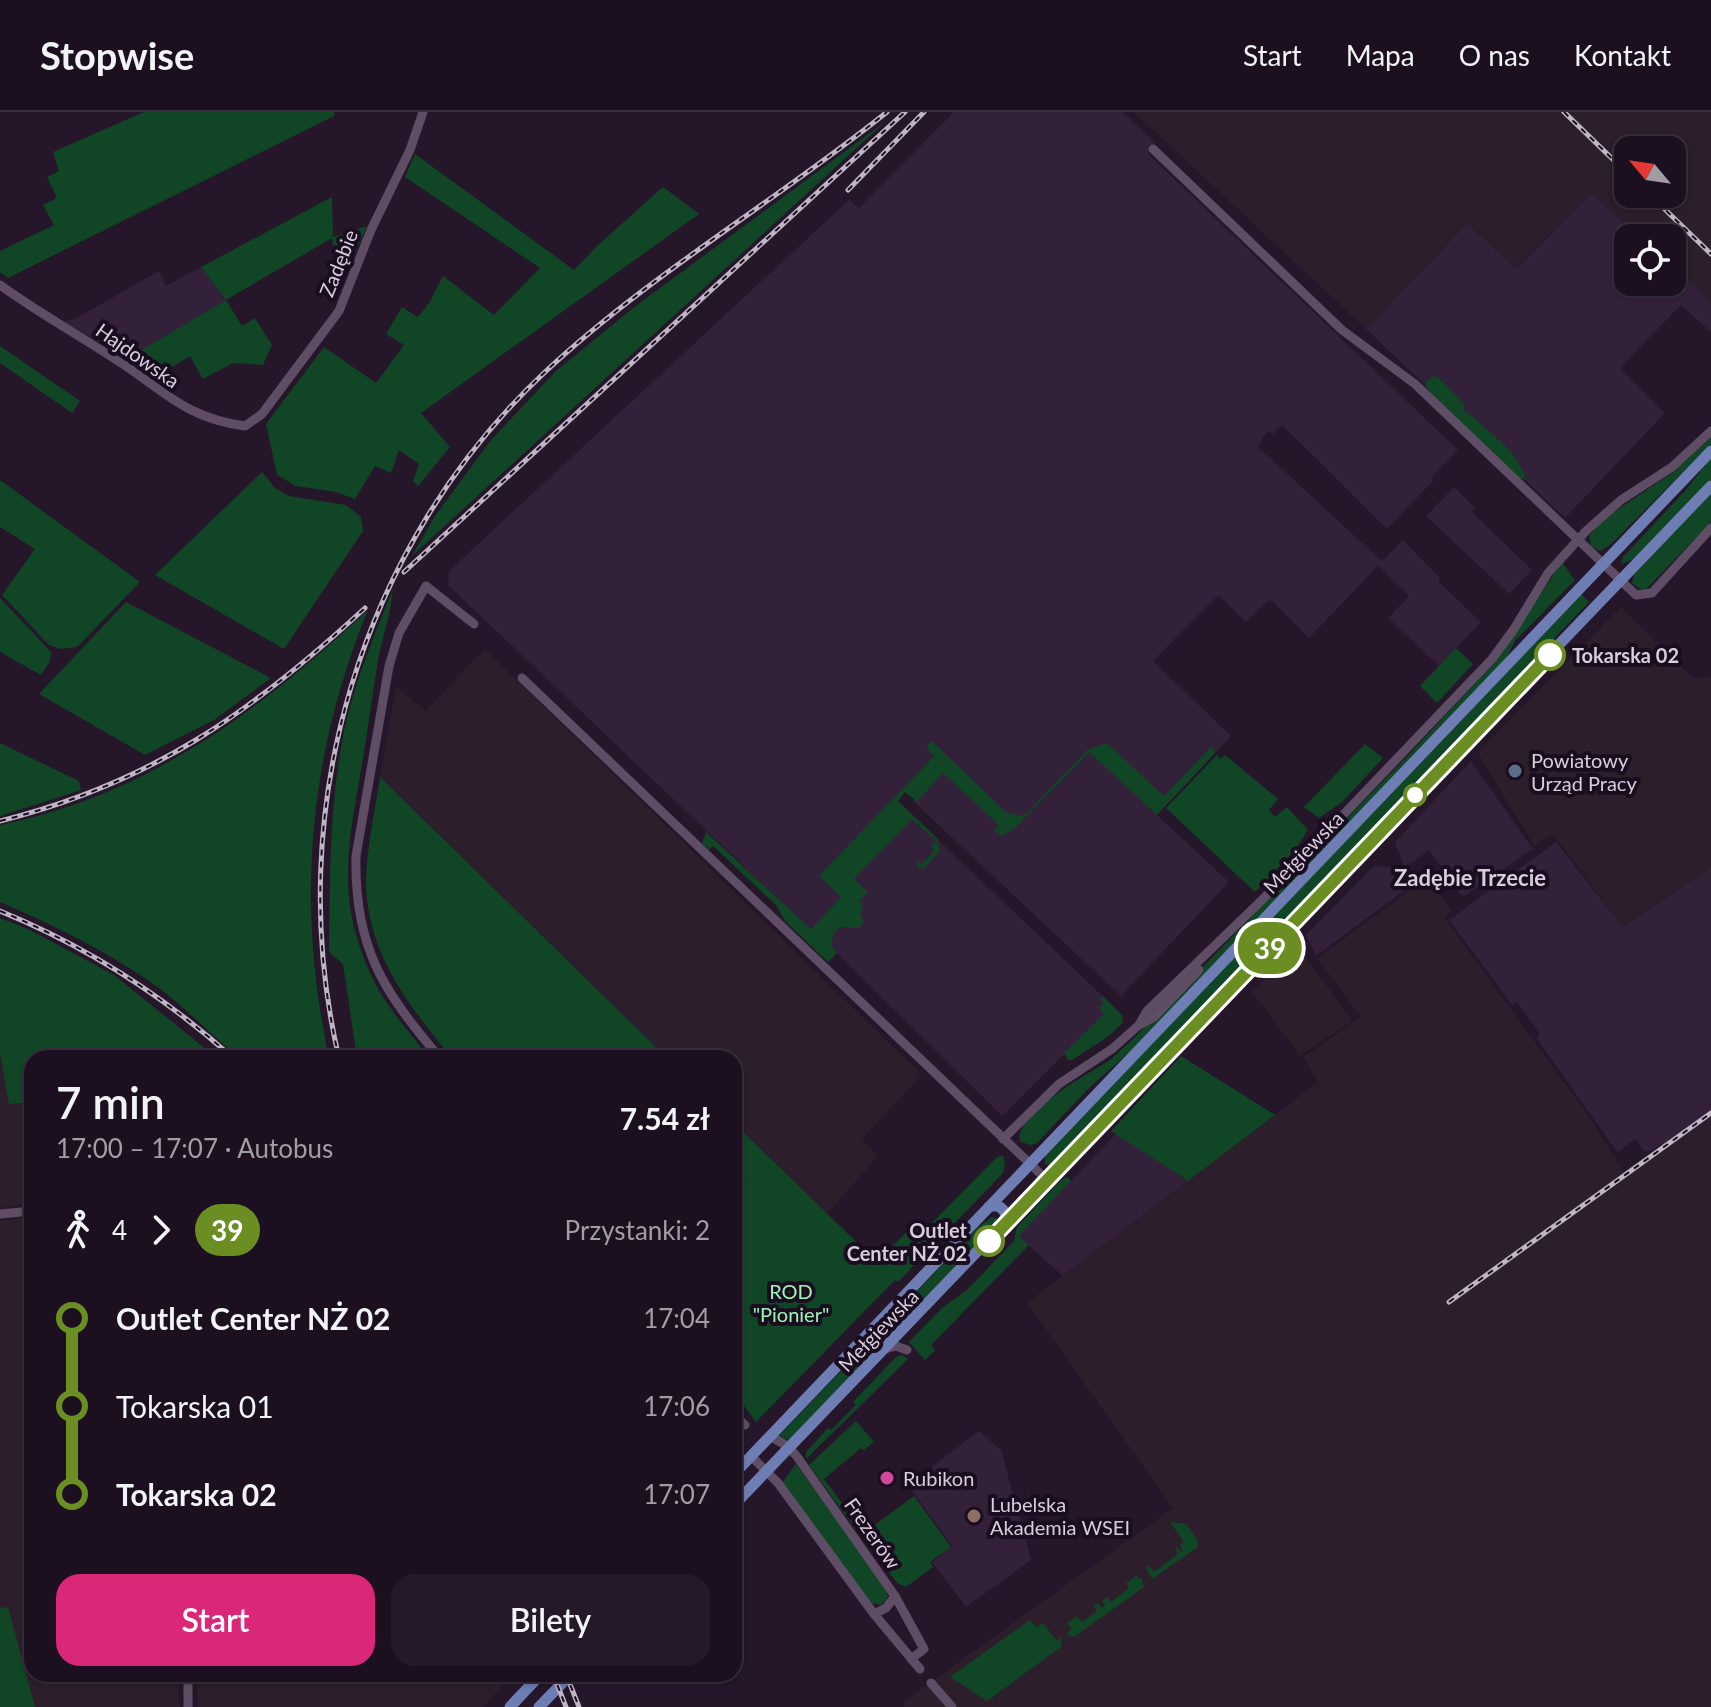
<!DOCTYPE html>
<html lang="pl">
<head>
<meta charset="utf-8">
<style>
  body { margin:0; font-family:Lato,sans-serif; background:#251929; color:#f1f3f6; height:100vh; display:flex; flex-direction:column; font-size:30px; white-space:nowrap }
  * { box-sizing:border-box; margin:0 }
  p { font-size:26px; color:#a09da5 }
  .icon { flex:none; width:44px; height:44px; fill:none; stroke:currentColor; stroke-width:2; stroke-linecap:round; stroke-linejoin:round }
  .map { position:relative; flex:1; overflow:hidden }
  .side { position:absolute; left:24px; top:938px; width:718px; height:632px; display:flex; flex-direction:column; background:#1c1020; border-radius:24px; box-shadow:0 2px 6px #0004,0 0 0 2px #3a303e }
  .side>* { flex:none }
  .badge { padding:0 16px; border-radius:26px; font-size:28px; line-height:52px }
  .needle { width:52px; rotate:299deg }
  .fabs { position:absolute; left:1614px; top:24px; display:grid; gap:16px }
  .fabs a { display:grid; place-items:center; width:72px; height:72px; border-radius:16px; background:#1c1020; box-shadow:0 2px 6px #0004,0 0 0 2px #3a303e; font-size:40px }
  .map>.badge { position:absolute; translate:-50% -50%; box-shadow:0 0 0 4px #fff }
  .legs { display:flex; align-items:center; gap:12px; height:88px; padding:0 32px; font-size:26px }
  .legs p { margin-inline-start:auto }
  .head { display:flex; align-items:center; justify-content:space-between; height:136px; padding:0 32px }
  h1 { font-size:44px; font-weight:600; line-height:60px }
  .button { display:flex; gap:16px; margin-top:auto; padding:16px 32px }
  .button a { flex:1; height:92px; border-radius:24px; background:#db2777; color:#fff; font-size:32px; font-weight:600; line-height:92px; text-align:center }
  .button a+a { background:#251929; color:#f1f3f6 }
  ul { padding:0 32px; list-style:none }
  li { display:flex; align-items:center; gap:28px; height:88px; font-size:30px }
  li i { display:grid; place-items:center; width:12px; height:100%; margin:0 10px; background:currentColor }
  li i::after { content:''; width:20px; height:20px; margin:-10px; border:6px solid; border-radius:50%; background:#1c1020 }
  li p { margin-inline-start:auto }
  li:first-child i { background:linear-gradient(#0000 50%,currentColor 0) }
  li:last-child i { background:linear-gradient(currentColor 50%,#0000 0) }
  header { display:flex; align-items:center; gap:48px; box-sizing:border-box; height:112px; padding:0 40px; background:#1c1020; border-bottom:2px solid #3a303e }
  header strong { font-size:38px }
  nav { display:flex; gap:44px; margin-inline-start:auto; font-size:28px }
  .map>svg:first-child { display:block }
</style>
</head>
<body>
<header>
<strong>Stopwise</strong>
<nav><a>Start</a><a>Mapa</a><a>O nas</a><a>Kontakt</a></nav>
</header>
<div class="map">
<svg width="1711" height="1595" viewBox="0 0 1711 1595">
  <rect width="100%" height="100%" fill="#25162a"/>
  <g fill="#332039">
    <polygon points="954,0 1123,0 1156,32 1148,42 1458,338 1431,366 1433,369 1387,417 1282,313 1273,322 1269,319 1262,326 1263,328 1258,335 1382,449 1403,428 1439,465 1439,470 1481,510 1439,554 1388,506 1409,484 1378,454 1309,526 1270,487 1246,510 1218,483 1153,549 1231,624 1157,703 1229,770 1121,884 913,689 946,655 934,644 820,764 841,785 811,818 448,473 449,459 849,88 859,96"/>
    <polygon points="1591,81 1641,126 1628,126 1628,170 1672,170 1672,154 1711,189 1711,220 1681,193 1620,256 1665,301 1565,406 1366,217 1467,111 1517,157"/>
    <polygon points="201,155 226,188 128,246 63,210 75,207 159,159 166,174"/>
    <polygon points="1454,375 1475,396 1472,400 1532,458 1509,482 1426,404"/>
    <polygon points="1471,649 1533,737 1463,785 1429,738 1405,756 1395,730"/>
    <polygon points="911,702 1113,894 1002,1004 815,820 857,776 849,767"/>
    <polygon points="1556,730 1623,815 1711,755 1711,1004 1665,1038 1660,1032 1652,1039 1644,1039 1635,1027 1617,1040 1537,927 1539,921 1517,890 1512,893 1449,808"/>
    <polygon points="1374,754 1390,755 1409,775 1316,844 1306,823"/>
    <polygon points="1116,1022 1188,1069 1063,1164 1018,1124"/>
    <polygon points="979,1319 1001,1338 1031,1448 966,1495 932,1450 952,1434 908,1373"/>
  </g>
  <g fill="#2c1e2b" fill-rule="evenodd">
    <path d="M1134 0H1711V189L1672 154V126H1641L1591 81 1516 157 1467 111 1366 217ZM1628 38H1672V82H1628Z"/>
    <polygon points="1621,495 1693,566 1711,565 1711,755 1623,815 1553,722 1534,734 1478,641"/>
    <polygon points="485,537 922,963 862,1027 878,1044 827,1102 734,1011 734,946 667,946 380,665 396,574 425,599"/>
    <polygon points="1427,766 1452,798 1444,805 1591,1007 1623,1059 1711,1001 1711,1595 905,1595 902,1591 1173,1396 1027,1191 1318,970 1303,945 1361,905 1317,846"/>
    <polygon points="1299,835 1352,909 1300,944 1252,880"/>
    <polygon points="0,941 9,991 32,990 32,1091 0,1096"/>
    <polygon points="32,1104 32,1562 181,1562 178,1577 180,1595 0,1595 0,1109"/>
    <polygon points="197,1562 514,1562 483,1595 198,1595"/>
  </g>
  <g fill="#104626">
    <polygon points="144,0 334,0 334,4 8,166 0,160 0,139 54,113 43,93 57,86 47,65 59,59 53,40"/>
    <polygon points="886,9 412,444 435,404 491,328 555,260 633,196"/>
    <polygon points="415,42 574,158 597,134 663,75 699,102 421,301 450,335 418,374 413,369 419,352 399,338 391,361 375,354 355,387 336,380 296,374 277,363 266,312 324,235 376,271 404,233 386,222 402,195 418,205 429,191 443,164 494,203 540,156 405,65"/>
    <polygon points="332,85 333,125 367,114 347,159 336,153 332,126 226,188 242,214 255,206 272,233 263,253 233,251 203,267 190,244 155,265 128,246 226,188 201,155"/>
    <polygon points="0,234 80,289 72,301 0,251"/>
    <path d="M1434 264 1439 266 1462 290 1465 293 1463 299 1469 301C1485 317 1525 346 1525 368L1517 365C1504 352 1428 283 1426 274 1426 272 1426 270 1427 268Z"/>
    <polygon points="1711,325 1711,332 1610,433 1601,439 1591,434 1589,424 1605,406 1672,361"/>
    <polygon points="1711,346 1711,367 1634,447 1621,452 1623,445 1684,380"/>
    <polygon points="262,360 275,376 289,384 346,393 361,405 363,419 284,537 155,463"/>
    <polygon points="0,368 140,470 77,535 60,537 49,533 2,483 35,437 0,415"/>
    <polygon points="1711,381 1711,410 1651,472 1646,477 1640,477 1632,471 1634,462"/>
    <polygon points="1562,450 1575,468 1515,529 1505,549 1133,937 1089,976 1037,1031 1031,1033 1021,1030 1019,1024 1023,1014 1046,990 1069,973 1110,948 1134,926 1414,637 1496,549"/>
    <path d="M393 477C391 502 382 525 378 549 372 583 368 618 362 652 348 734 335 787 373 867 387 896 410 921 430 946H357L343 852 329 840C330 771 329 703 341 636 350 581 372 529 393 477Z"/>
    <polygon points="1581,482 1589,490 1499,584 1479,610 1053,1054 1045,1052 1045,1043"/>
    <polygon points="0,486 51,540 50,549 41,563 0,540"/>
    <polygon points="126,490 271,566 214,608 145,643 39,582"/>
    <path d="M368 498C308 644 296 793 329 946H238C209 920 181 891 149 869 103 837 51 812 0 790V713C148 683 260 599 368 498Z"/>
    <polygon points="1456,536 1473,552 1437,591 1420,574"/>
    <polygon points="932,629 1007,701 1021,704 1027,701 1087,638 1107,631 1164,684 1211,635 1216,640 1157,703 1089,640 1017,714 1003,724 994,719 999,713 943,661 917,690 905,680 898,689 938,727 939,740 924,757 917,755 918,749 922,752 934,739 931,735 936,729 912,707 854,767 868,780 859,789 863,793 860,802 864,810 859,816 841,815 834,820 831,832 837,841 828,850 785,809 776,793 713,734 709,738 702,731 706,720 811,817 841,785 819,764 934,644 926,635"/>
    <polygon points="0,631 79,669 81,678 0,704"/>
    <polygon points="1365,632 1383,646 1342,690 1319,706 1304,695"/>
    <polygon points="1217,643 1221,647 1225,643 1278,687 1269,698 1275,705 1287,695 1308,718 1295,738 1255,780 1166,696"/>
    <path d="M380 665 667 946H452C409 894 366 840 366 768 367 734 375 699 380 665Z"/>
    <polygon points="0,806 30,818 114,863 217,946 32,946 32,990 9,992 0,941"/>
    <polygon points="1103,884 1122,903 1123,910 1109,924 1072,948 1068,948 1064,941 1104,902 1099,896 1104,891 1100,887"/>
    <polygon points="1181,944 1275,1003 1188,1069 1111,1019"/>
    <polygon points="734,1011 877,1150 918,1108 927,1116 997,1045 1003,1044 1005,1052 1003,1061 898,1170 895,1168 756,1310 734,1280 734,1082 745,1071 734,1060"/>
    <polygon points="1068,1065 1071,1069 1019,1124 1029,1133 931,1233 935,1238 925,1248 909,1230 942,1196 968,1177 1014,1129 1017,1115 1061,1068"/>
    <polygon points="992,1105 999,1107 998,1111 789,1328 779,1324 978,1115"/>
    <polygon points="902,1243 908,1247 806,1347 806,1340 828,1316 831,1318 856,1293 853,1290 896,1245"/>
    <polygon points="856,1309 874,1330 864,1338 861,1336 824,1367 858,1413 863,1413 856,1418 809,1353"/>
    <polygon points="796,1352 886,1475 888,1484 881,1493 871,1491 782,1371"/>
    <polygon points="914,1384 951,1435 930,1450 933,1455 906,1475 897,1471 861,1423"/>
    <polygon points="1170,1410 1186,1412 1198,1428 1198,1435 1152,1467 1146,1456 1149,1454 1154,1460 1178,1442 1175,1437 1177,1435 1181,1440 1182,1437 1180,1433 1184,1430"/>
    <polygon points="1136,1464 1142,1467 1144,1475 1074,1525 1066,1522 1072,1517 1067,1511 1077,1504 1082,1510 1097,1499 1094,1494 1098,1491 1102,1496 1105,1494 1102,1489 1107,1485 1111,1490 1129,1476 1126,1471"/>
    <polygon points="8,1495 35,1595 0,1595 0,1496"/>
    <polygon points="1030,1508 1036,1515 1043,1511 1057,1529 1061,1525 1061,1535 987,1589 950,1565"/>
  </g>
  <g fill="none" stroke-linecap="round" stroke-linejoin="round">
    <g stroke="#5e4d64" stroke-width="9">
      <polyline points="1153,37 1342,218 1415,272 1636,483 1652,481 1711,416"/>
      <path d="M0 173C37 200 77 222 115 247 163 277 184 306 245 314L262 302 339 199 371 118 410 38 423 0"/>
      <polyline points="522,566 1047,1068"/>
      <polyline points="1139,913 1147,899 1260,790 1492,547 1514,517 1548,461 1586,419 1621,388 1672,355 1711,319"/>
      <path d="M440 946C383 879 354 835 356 744L389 554 399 521 426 474 474 512"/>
      <polyline points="1003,1027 1059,972 1112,937 1139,913 1154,905 1199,858"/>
      <polyline points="0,1102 32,1099"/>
      <polyline points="885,1237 896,1234 907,1238"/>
      <polyline points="734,1303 745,1313"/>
      <polyline points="770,1324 789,1335 798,1346 895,1484 924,1537 911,1547"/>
      <polyline points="751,1344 778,1371 874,1502 920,1557"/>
      <polyline points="874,1502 886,1496 895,1484"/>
      <polyline points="931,1571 952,1595"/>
      <polyline points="188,1595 188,1562"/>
    </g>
    <g stroke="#6e7eb4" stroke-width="11">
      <path d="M989 1095C997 1092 1002 1095 1006 1102L1003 1114"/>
      <polyline points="734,1362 1711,339"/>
      <polyline points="734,1393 1711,374"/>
      <polyline points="510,1595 541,1562"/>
      <polyline points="539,1595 571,1562"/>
    </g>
    <g stroke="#c0b5c4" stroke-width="5">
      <g id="rail">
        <polyline points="1564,0 1628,62"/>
        <polyline points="848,78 924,0"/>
        <polyline points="1649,82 1711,142"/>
        <polyline points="404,460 905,0"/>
        <path d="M0 709C152 671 252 600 365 496"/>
        <path d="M0 799C86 834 164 884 233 946"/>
        <path d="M339 946C281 700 360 433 545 260 649 163 776 89 887 0"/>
        <polyline points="1449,1190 1711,1001"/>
        <polyline points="553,1562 566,1595"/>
        <polyline points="566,1562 579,1595"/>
      </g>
    </g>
    <use href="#rail" stroke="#1b0d20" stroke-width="2" stroke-dasharray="6" stroke-linecap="butt"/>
  </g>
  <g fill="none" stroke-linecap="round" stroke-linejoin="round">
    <g stroke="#fff" stroke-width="18">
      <polyline id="line-1" points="989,1129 1550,543"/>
    </g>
    <use href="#line-1" stroke="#6b8e23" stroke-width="12"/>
  </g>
  <g fill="#fff" stroke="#6b8e23" stroke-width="4">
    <circle cx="1550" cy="543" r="14"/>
    <circle cx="1415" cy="683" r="10"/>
    <circle cx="989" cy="1129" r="14"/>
  </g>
  <circle fill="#5c6f8a" stroke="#1b0d20" stroke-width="3" cx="1515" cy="659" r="8"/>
  <circle fill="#d1479c" stroke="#1b0d20" stroke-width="3" cx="887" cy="1366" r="8"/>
  <circle fill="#8d6e63" stroke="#1b0d20" stroke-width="3" cx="974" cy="1404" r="8"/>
  <g text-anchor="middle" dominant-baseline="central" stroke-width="8" stroke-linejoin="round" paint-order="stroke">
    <g font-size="20" fill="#d7cddb" stroke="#1b0d20">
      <text transform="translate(338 151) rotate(-68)">Zadębie</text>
      <text transform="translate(138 243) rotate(35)">Hajdowska</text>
      <text transform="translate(1303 740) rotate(-46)">Mełgiewska</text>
      <text transform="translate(878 1218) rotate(-46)">Mełgiewska</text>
      <text transform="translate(873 1421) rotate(55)">Frezerów</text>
    </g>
    <g font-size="20" font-weight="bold" fill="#d7cddb" stroke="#1b0d20" text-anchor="start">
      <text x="1572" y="543">Tokarska 02</text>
      <text x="967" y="1118" text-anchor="end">Outlet<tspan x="967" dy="23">Center NŻ 02</tspan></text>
    </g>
    <g font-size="20" fill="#d7cddb" stroke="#1b0d20" text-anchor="start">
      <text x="1531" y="648">Powiatowy<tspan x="1531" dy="23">Urząd Pracy</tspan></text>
      <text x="903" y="1366">Rubikon</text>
      <text x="990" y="1392">Lubelska<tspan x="990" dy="23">Akademia WSEI</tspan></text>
    </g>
    <g font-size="20" fill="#9ef3b7" stroke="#1b0d20">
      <text x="791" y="1179">ROD<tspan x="791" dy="23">"Pionier"</tspan></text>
    </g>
    <g font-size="22" font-weight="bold" fill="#d7cddb" stroke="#1b0d20">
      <text x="1470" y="765">Zadębie Trzecie</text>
    </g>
  </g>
</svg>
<div class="fabs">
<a><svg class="needle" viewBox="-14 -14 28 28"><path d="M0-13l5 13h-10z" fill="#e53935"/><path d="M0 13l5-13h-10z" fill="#a09da5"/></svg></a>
<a><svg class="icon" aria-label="locate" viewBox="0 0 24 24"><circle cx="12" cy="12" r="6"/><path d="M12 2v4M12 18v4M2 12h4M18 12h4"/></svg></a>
</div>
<b class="badge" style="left:1270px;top:836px;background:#6b8e23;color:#fff">39</b>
<section class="side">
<div class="head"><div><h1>7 min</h1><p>17:00 – 17:07 · Autobus</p></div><b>7.54 zł</b></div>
<div class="legs"><svg class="icon" aria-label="walk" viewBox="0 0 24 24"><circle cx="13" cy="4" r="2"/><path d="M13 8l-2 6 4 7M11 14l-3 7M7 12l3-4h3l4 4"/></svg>4<svg class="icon" aria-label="forward" viewBox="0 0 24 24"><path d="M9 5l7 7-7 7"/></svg><b class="badge" style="background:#6b8e23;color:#fff">39</b><p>Przystanki: 2</p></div>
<ul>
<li><i style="color:#6b8e23"></i><b>Outlet Center NŻ 02</b><p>17:04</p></li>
<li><i style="color:#6b8e23"></i><span>Tokarska 01</span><p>17:06</p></li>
<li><i style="color:#6b8e23"></i><b>Tokarska 02</b><p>17:07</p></li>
</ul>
<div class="button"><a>Start</a><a>Bilety</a></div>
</section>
</div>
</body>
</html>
